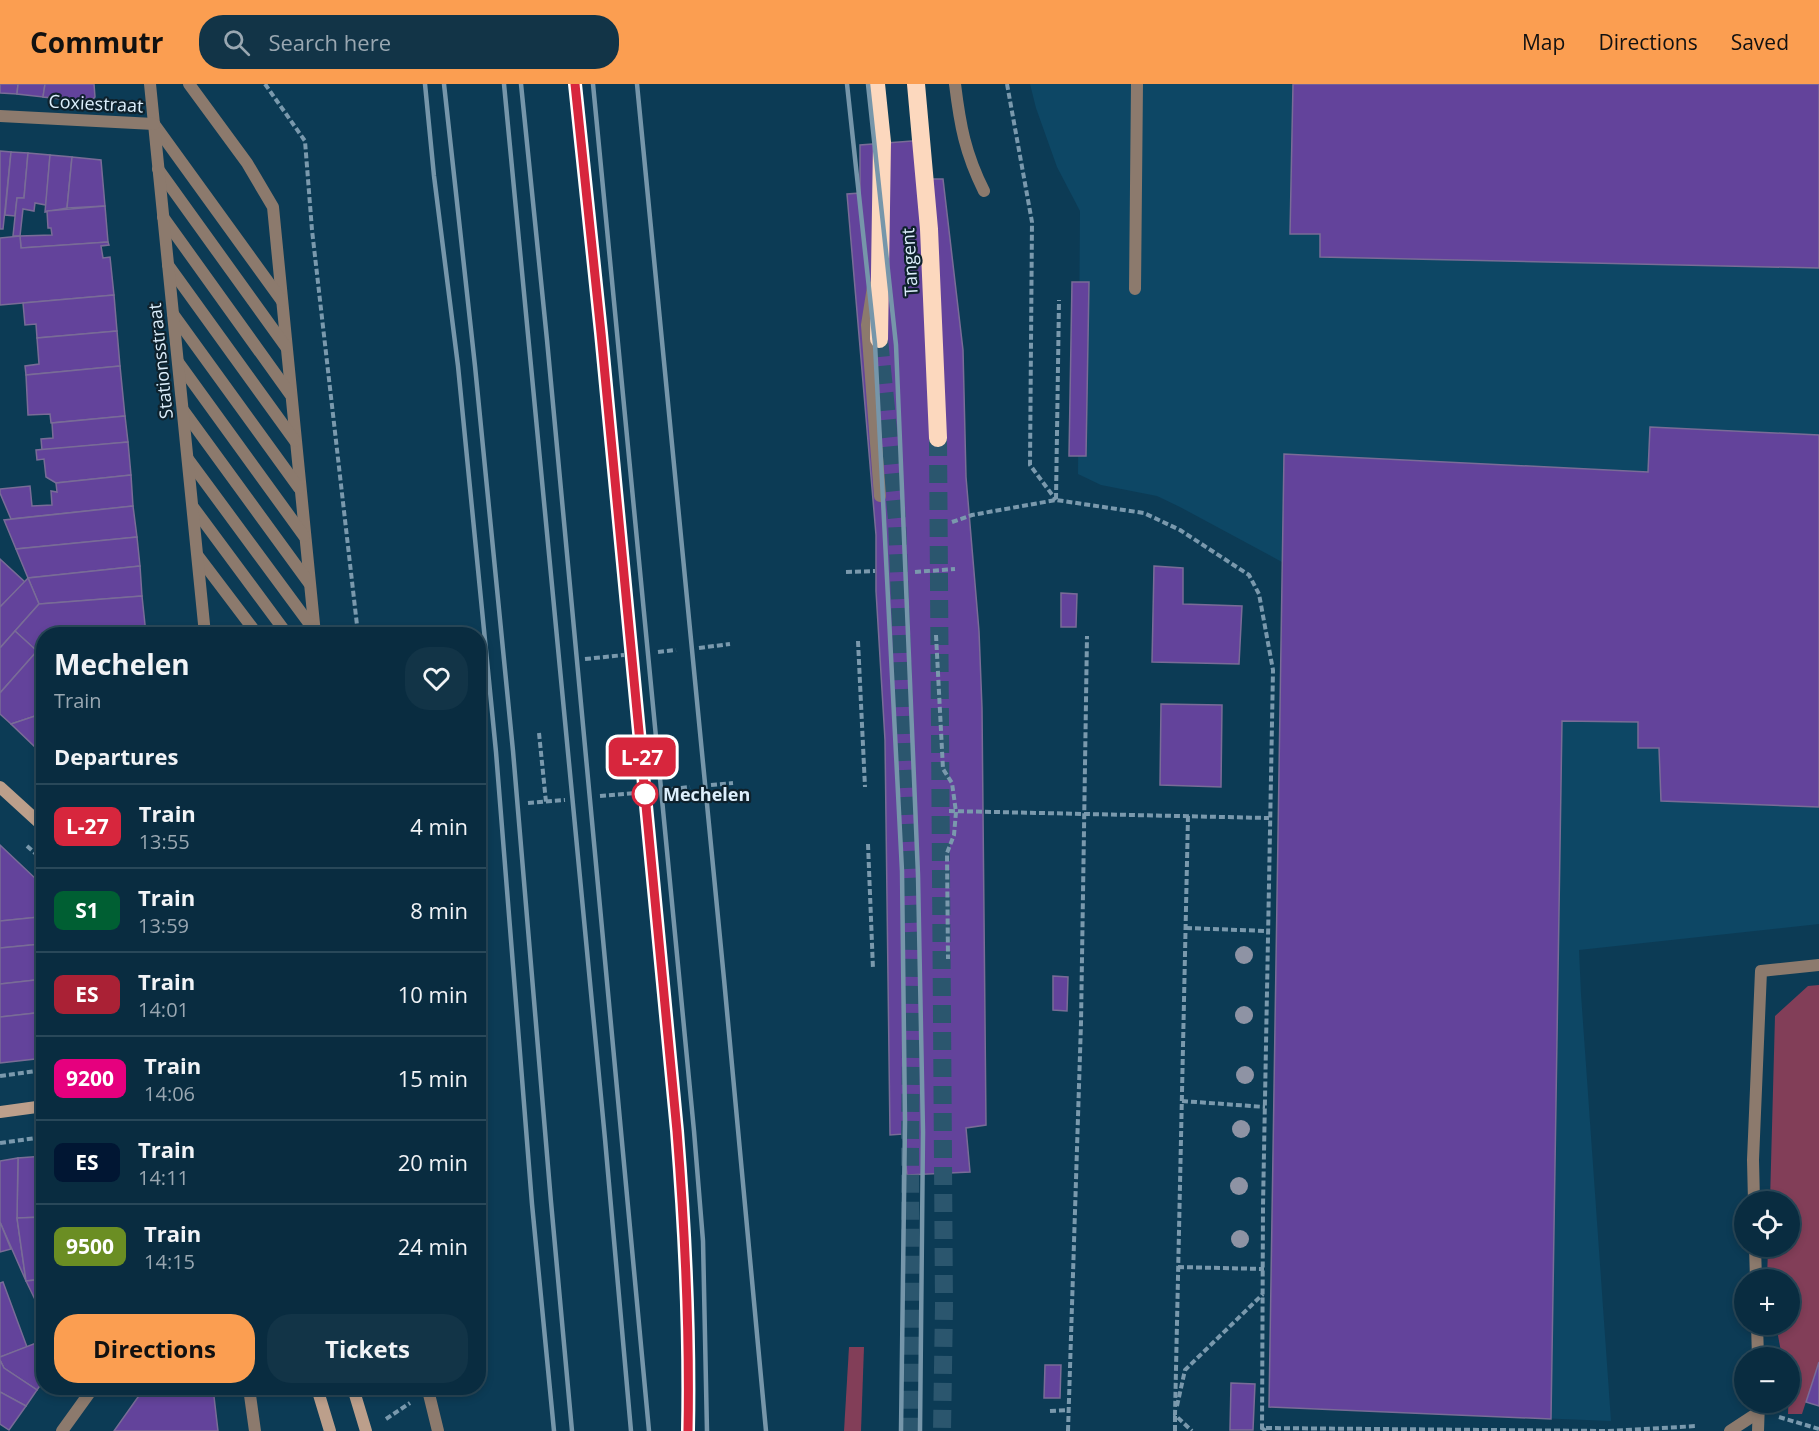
<!DOCTYPE html>
<html lang="en">
<head>
<meta charset="utf-8">
<style>
  body { margin:0; font-family:"Open Sans",sans-serif; background:#123447; color:#f1f3f6; height:100vh; display:flex; flex-direction:column; font-size:22px; white-space:nowrap }
  * { box-sizing:border-box; margin:0 }
  p { font-size:20px; color:#99a7b1 }
  .icon { flex:none; width:33px; height:33px; fill:none; stroke:currentColor; stroke-width:2; stroke-linecap:round; stroke-linejoin:round }
  .map { position:relative; flex:1; overflow:hidden }
  .sheet { position:absolute; left:36px; top:543px; width:450px; height:768px; display:flex; flex-direction:column; background:#092c40; border-radius:24px; box-shadow:0 3px 9px #0003,0 0 0 2px #294859 }
  .sheet>* { flex:none }
  .badge { padding:0 12px; border-radius:9px; font-size:21px; line-height:39px }
  .fabs { position:absolute; left:1734px; top:1107px; display:grid; gap:12px }
  .fabs a { display:grid; place-items:center; width:66px; height:66px; border-radius:50%; background:#092c40; box-shadow:0 3px 9px #0003,0 0 0 2px #294859; font-size:30px }
  .map>.badge { position:absolute; translate:-50% -50%; box-shadow:0 0 0 3px #fff }
  h2 { padding:0 18px; font-size:22px; line-height:54px }
  .round { display:grid; place-items:center; flex:none; width:63px; height:63px; border-radius:24px; background:#123447 }
  .overview { display:flex; align-items:center; justify-content:space-between; height:102px; padding:0 18px }
  h1 { font-size:28px; font-weight:700; line-height:45px }
  .button { display:flex; gap:12px; margin-top:auto; padding:12px 18px }
  .button a { flex:1; height:69px; border-radius:24px; background:#fb9e51; color:#111; font-size:24px; font-weight:700; line-height:69px; text-align:center }
  .button a+a { background:#123447; color:#f1f3f6 }
  ul { padding:0; list-style:none }
  li { display:flex; align-items:center; gap:18px; height:84px; padding:0 18px; border-top:2px solid #294859 }
  li div { flex:1 }
  li b { display:block; font-size:22px }
  li em { font-style:normal }
  li .badge { min-width:66px; font-weight:700; text-align:center }
  header { display:flex; align-items:center; gap:36px; box-sizing:border-box; height:84px; padding:0 30px; background:#fb9e51; color:#111 }
  header strong { font-size:28px }
  nav { display:flex; gap:33px; margin-inline-start:auto; font-size:21px }
  .search { width:420px; height:54px; background:#123447; display:flex; align-items:center; gap:15px; box-sizing:border-box; padding:0 21px; border-radius:24px; color:#99a7b1; font-size:22px }
  .map>svg:first-child { display:block }
</style>
</head>
<body>
<header>
<strong>Commutr</strong>
<div class="search"><svg class="icon" aria-label="search" viewBox="0 0 24 24"><circle cx="10" cy="10" r="6"/><path d="M15 15l6 6"/></svg>Search here</div>
<nav><a>Map</a><a>Directions</a><a>Saved</a></nav>
</header>
<div class="map">
<svg width="1819" height="1347" viewBox="0 0 1819 1347">
  <rect width="100%" height="100%" fill="#0c3b55"/>
  <polygon fill="#0d4765" points="1030,0 1819,0 1819,840 1579,866 1581,910 1611,1337 1269,1323 1282,478 1180,423 1157,412 1101,401 1078,390 1080,127 1057,83 1036,24"/>
  <g fill="#823e58">
    <polygon points="1819,901 1819,1278 1802,1330 1788,1330 1790,1274 1782,1273 1776,1241 1790,1240 1790,1196 1767,1196 1768,1163 1790,1162 1790,1118 1770,1117 1775,932 1808,902"/>
    <polygon points="849,1263 864,1263 861,1347 844,1347"/>
  </g>
  <g fill="#63439b" stroke="#796c97" stroke-width="1.5">
    <polygon points="0,0 18,0 17,10 0,9"/>
    <polygon points="18,0 45,0 43,13 17,10"/>
    <polygon points="45,0 94,0 95,13 90,18 43,13"/>
    <polygon points="1293,0 1819,0 1819,184 1320,173 1320,150 1290,150"/>
    <polygon points="925,56 931,95 943,95 963,266 966,393 979,547 982,624 986,1041 966,1044 970,1088 907,1091 903,1050 890,1051 885,656 876,507 876,451 847,110 860,109 860,61"/>
    <polygon points="0,67 11,68 3,145 0,145"/>
    <polygon points="11,68 28,69 24,114 17,114 15,132 5,131"/>
    <polygon points="28,69 50,71 46,121 35,119 34,127 23,125 20,152 13,152 17,114 24,114"/>
    <polygon points="50,71 72,73 67,124 45,128"/>
    <polygon points="72,73 101,76 105,122 67,124"/>
    <polygon points="105,122 108,158 21,164 20,152 52,151 51,144 48,144 47,127"/>
    <polygon points="20,152 21,164 108,158 109,161 101,162 103,174 110,173 114,211 0,221 0,154"/>
    <polygon points="1072,198 1089,198 1086,372 1069,372"/>
    <polygon points="114,211 117,247 37,254 36,240 25,241 23,219"/>
    <polygon points="117,247 120,282 26,291 25,282 39,280 37,254"/>
    <polygon points="120,282 125,332 51,339 50,330 28,331 26,291"/>
    <polygon points="125,332 128,358 42,366 41,355 53,354 52,339"/>
    <polygon points="1650,343 1819,351 1819,723 1661,717 1659,664 1638,664 1638,638 1562,637 1551,1335 1269,1323 1284,370 1648,388"/>
    <polygon points="128,358 131,391 56,399 46,393 44,375 37,376 36,366"/>
    <polygon points="131,391 133,422 11,435 0,409 0,405 30,402 32,422 52,421 51,407 57,408 56,399"/>
    <polygon points="133,422 137,453 16,465 4,436"/>
    <polygon points="137,453 140,482 28,494 16,465"/>
    <polygon points="0,475 25,498 0,523"/>
    <polygon points="140,482 142,512 39,520 28,494"/>
    <polygon points="1154,482 1183,484 1183,520 1242,522 1239,580 1152,578"/>
    <polygon points="28,494 39,520 0,564 0,523"/>
    <polygon points="1061,509 1077,510 1076,543 1061,543"/>
    <polygon points="142,512 146,550 44,550 42,572 15,547 39,520"/>
    <polygon points="15,547 37,567 0,609 0,564"/>
    <polygon points="37,567 42,572 44,570 44,629 11,640 0,630 0,609"/>
    <polygon points="1161,620 1222,621 1221,703 1160,701"/>
    <polygon points="44,629 44,657 34,662 11,640"/>
    <polygon points="0,761 37,796 39,833 0,837"/>
    <polygon points="39,833 41,860 0,864 0,837"/>
    <polygon points="41,860 44,895 0,900 0,864"/>
    <polygon points="1053,892 1068,893 1067,927 1053,926"/>
    <polygon points="44,895 44,928 0,933 0,900"/>
    <polygon points="44,928 44,974 0,979 0,933"/>
    <polygon points="44,1072 44,1133 17,1134 18,1074"/>
    <polygon points="18,1074 17,1134 26,1197 0,1138 0,1077"/>
    <polygon points="44,1133 44,1195 26,1197 17,1134"/>
    <polygon points="0,1138 11,1165 0,1168"/>
    <polygon points="44,1195 44,1234 26,1197"/>
    <polygon points="3,1198 27,1263 0,1273 0,1199"/>
    <polygon points="36,1259 44,1264 44,1296 37,1306 4,1284 0,1276 0,1273"/>
    <polygon points="0,1276 4,1284 37,1306 26,1322 0,1308"/>
    <polygon points="1819,1278 1819,1322 1806,1318"/>
    <polygon points="1045,1281 1061,1281 1060,1314 1044,1314"/>
    <polygon points="1231,1299 1255,1300 1253,1346 1230,1346"/>
    <polygon points="183,1304 213,1304 218,1347 114,1347 143,1306"/>
    <polygon points="0,1308 26,1322 9,1346 0,1340"/>
  </g>
  <g fill="none" stroke-linecap="round" stroke-linejoin="round">
    <g stroke="#2b566e" stroke-width="18" stroke-dasharray="18 9" stroke-linecap="butt">
      <polyline points="879,255 897,435 912,849 910,1066 911,1347"/>
      <polyline points="938,354 944,1222 942,1347"/>
    </g>
    <g stroke="#7a99ad" stroke-width="4" stroke-dasharray="6 3" stroke-linecap="butt">
      <polyline points="265,0 305,57 312,146 358,550"/>
      <polyline points="1007,0 1032,138 1030,381 1056,416"/>
      <polyline points="1056,415 1059,216"/>
      <polyline points="952,438 972,431 1056,416 1144,429 1180,446 1249,491 1259,510 1273,586 1263,1122 1262,1347"/>
      <polyline points="846,488 875,487"/>
      <polyline points="915,488 955,485"/>
      <polyline points="936,551 943,685 952,699 956,728 954,751 947,769 948,875"/>
      <polyline points="858,557 865,703"/>
      <polyline points="699,564 730,560"/>
      <polyline points="658,568 676,566"/>
      <polyline points="585,575 624,571"/>
      <polyline points="539,649 546,718"/>
      <polyline points="711,701 733,699"/>
      <polyline points="672,705 690,703"/>
      <polyline points="600,712 637,709"/>
      <polyline points="528,719 565,716"/>
      <polyline points="949,727 1269,734"/>
      <polyline points="1188,732 1175,1331 1192,1347"/>
      <polyline points="868,760 873,885"/>
      <polyline points="27,762 44,777"/>
      <polyline points="1186,844 1267,847"/>
      <polyline points="0,992 44,986"/>
      <polyline points="1182,1017 1265,1023"/>
      <polyline points="0,1059 44,1053"/>
      <polyline points="1178,1183 1264,1185"/>
      <polyline points="1177,1322 1185,1286 1263,1210"/>
      <polyline points="1050,1327 1068,1326"/>
      <polyline points="1779,1333 1819,1345"/>
      <polyline points="386,1335 410,1319"/>
      <polyline points="1068,1347 1081,939 1087,552"/>
      <polyline points="1175,1347 1175,1330"/>
      <polyline points="1266,1347 1262,1344 1608,1347 1697,1342"/>
    </g>
    <g stroke="#8c7a6d" stroke-width="12">
      <polyline points="189,0 247,79 273,123 315,550"/>
      <path d="M955 0C960 41 965 69 984 107"/>
      <polyline points="154,40 282,217"/>
      <polyline points="158,85 286,263"/>
      <polyline points="163,133 290,310"/>
      <polyline points="168,181 295,357"/>
      <polyline points="873,203 867,241 880,412"/>
      <polyline points="1135,205 1137,0"/>
      <polyline points="173,230 299,404"/>
      <polyline points="178,278 304,452"/>
      <polyline points="183,326 309,499"/>
      <polyline points="188,375 314,546"/>
      <polyline points="193,423 287,550"/>
      <polyline points="198,472 257,550"/>
      <polyline points="1754,1118 1753,1076 1761,887 1819,881"/>
      <polyline points="1755,1162 1756,1196"/>
      <polyline points="1757,1240 1758,1274"/>
      <polyline points="428,1306 438,1347"/>
      <polyline points="1730,1347 1759,1328"/>
      <polyline points="1758,1347 1759,1318"/>
    </g>
    <g stroke="#8c7a6d" stroke-width="12">
      <polyline points="150,0 205,550"/>
      <polyline points="0,32 154,40"/>
      <polyline points="249,1304 255,1347"/>
      <polyline points="62,1347 93,1304"/>
    </g>
    <g stroke="#bc9f8b" stroke-width="12">
      <polyline points="0,703 44,743"/>
      <polyline points="0,1028 44,1022"/>
      <polyline points="317,1304 330,1347"/>
      <polyline points="353,1304 366,1347"/>
    </g>
    <g stroke="#fcd8be" stroke-width="18">
      <polyline points="876,0 882,58 879,255"/>
      <polyline points="916,0 929,145 938,354"/>
    </g>
    <g stroke="#7696aa" stroke-width="4.5">
      <polyline points="425,0 434,92 458,282 496,668 532,1120 554,1347"/>
      <polyline points="444,0 475,282 513,667 551,1118 572,1347"/>
      <polyline points="504,0 605,1055 631,1347"/>
      <polyline points="521,0 547,256 649,1347"/>
      <path d="M575 0 601 249 677 1047C685 1147 690 1246 688 1347"/>
      <polyline points="593,0 694,1047 703,1157 707,1347"/>
      <polyline points="637,0 724,895 766,1347"/>
      <polyline points="847,0 875,260 902,787 905,1037 901,1347"/>
      <polyline points="868,0 896,261 918,791 923,1048 920,1347"/>
    </g>
  </g>
  <g fill="#8e93a4">
    <circle cx="1244" cy="871" r="9"/>
    <circle cx="1244" cy="931" r="9"/>
    <circle cx="1245" cy="991" r="9"/>
    <circle cx="1241" cy="1045" r="9"/>
    <circle cx="1239" cy="1102" r="9"/>
    <circle cx="1240" cy="1155" r="9"/>
  </g>
  <g fill="none" stroke-linecap="round" stroke-linejoin="round">
    <g stroke="#fff" stroke-width="14">
      <path id="line" d="M575 0 601 249 677 1047C685 1147 690 1246 688 1347"/>
    </g>
    <use href="#line" stroke="#d7263d" stroke-width="9"/>
  </g>
  <circle fill="#fff" stroke="#d7263d" stroke-width="3" cx="645" cy="710" r="12"/>
  <g text-anchor="middle" dominant-baseline="central" stroke-width="4.5" stroke-linejoin="round" paint-order="stroke">
    <g font-size="18" fill="#ddeffc" stroke="#0e212c">
      <text transform="translate(96 19) rotate(3)">Coxiestraat</text>
      <text transform="translate(909 178) rotate(-93)">Tangent</text>
      <text transform="translate(160 277) rotate(-96)">Stationsstraat</text>
    </g>
    <g font-size="18" font-weight="bold" fill="#ddeffc" stroke="#0e212c" text-anchor="start">
      <text x="663" y="710">Mechelen</text>
    </g>
  </g>
</svg>
<div class="fabs">
<a><svg class="icon" aria-label="locate" viewBox="0 0 24 24"><circle cx="12" cy="12" r="6"/><path d="M12 2v4M12 18v4M2 12h4M18 12h4"/></svg></a>
<a>+</a>
<a>−</a>
</div>
<b class="badge" style="left:642px;top:673px;background:#d7263d;color:#fff">L-27</b>
<section class="sheet">
<div class="overview"><div><h1>Mechelen</h1><p>Train</p></div><a class="round"><svg class="icon" aria-label="heart" viewBox="0 0 24 24"><path d="M12 20l-8-8c-3-5 5-10 8-4 3-6 11-1 8 4z"/></svg></a></div>
<h2>Departures</h2>
<ul>
<li><span class="badge" style="background:#d7263d;color:#fff">L-27</span><div><b>Train</b><p>13:55</p></div><em>4 min</em></li>
<li><span class="badge" style="background:#005f33;color:#fff">S1</span><div><b>Train</b><p>13:59</p></div><em>8 min</em></li>
<li><span class="badge" style="background:#aa2135;color:#fff">ES</span><div><b>Train</b><p>14:01</p></div><em>10 min</em></li>
<li><span class="badge" style="background:#e6007e;color:#fff">9200</span><div><b>Train</b><p>14:06</p></div><em>15 min</em></li>
<li><span class="badge" style="background:#011633;color:#fff">ES</span><div><b>Train</b><p>14:11</p></div><em>20 min</em></li>
<li><span class="badge" style="background:#6b8e23;color:#fff">9500</span><div><b>Train</b><p>14:15</p></div><em>24 min</em></li>
</ul>
<div class="button"><a>Directions</a><a>Tickets</a></div>
</section>
</div>
</body>
</html>
